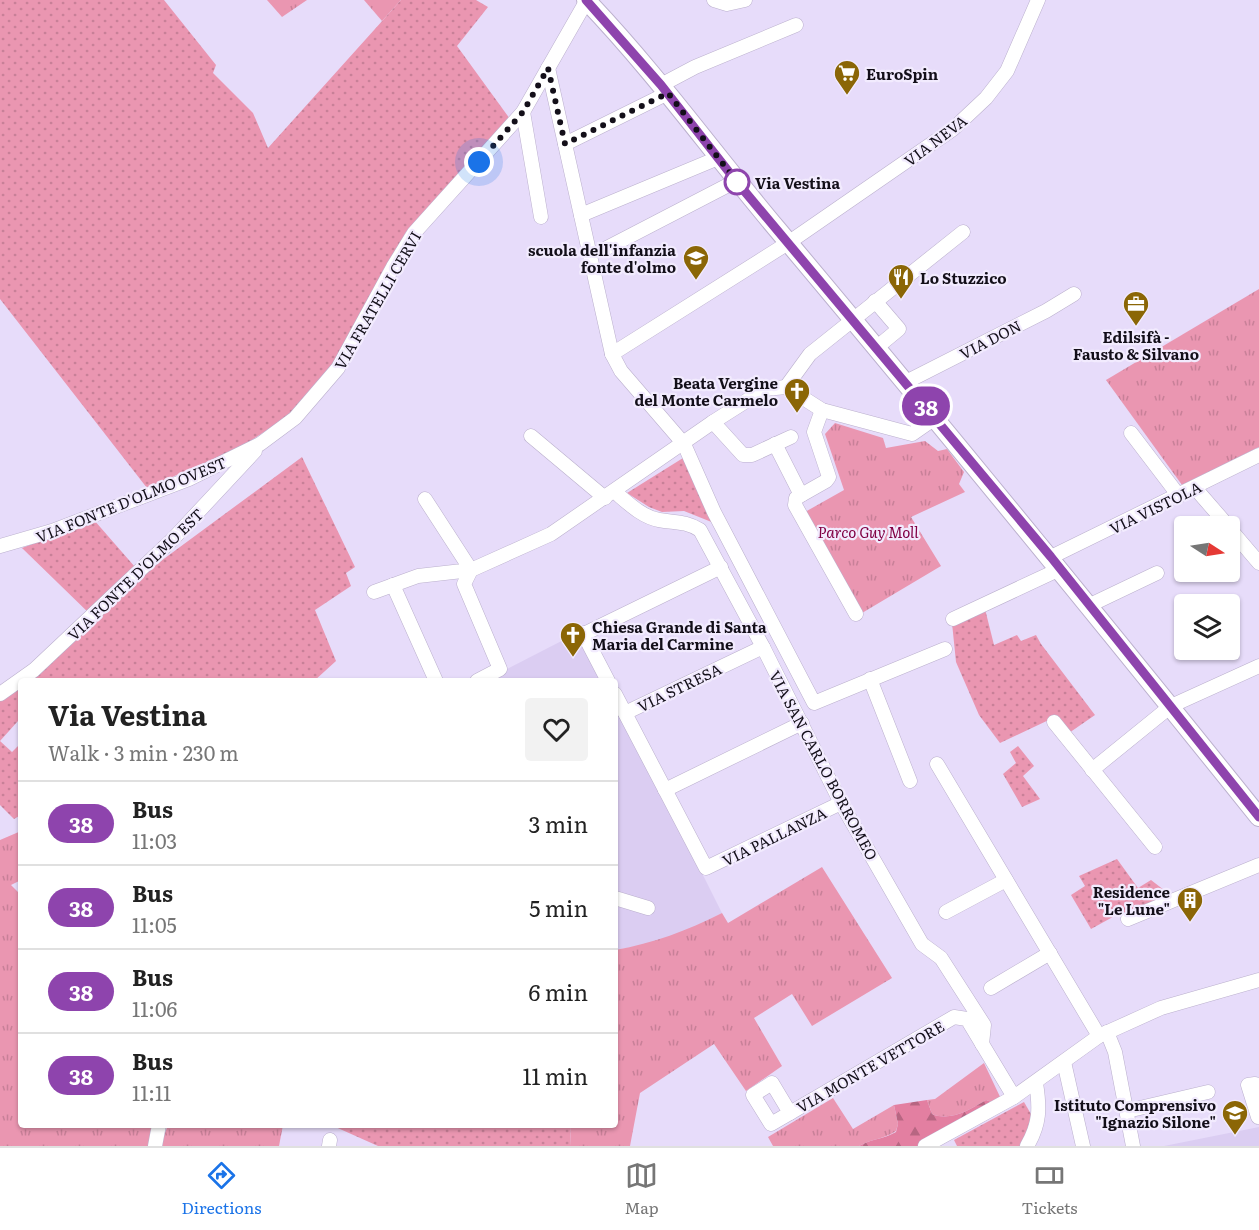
<!DOCTYPE html>
<html lang="en">
<head>
<meta charset="utf-8">
<style>
  body { margin:0; font-family:Literata,serif; background:#f2f2f2; color:#222; height:100vh; display:flex; flex-direction:column; font-size:22px; white-space:nowrap }
  * { box-sizing:border-box; margin:0 }
  p { font-size:20px; color:#767676 }
  .icon { flex:none; width:33px; height:33px; fill:none; stroke:currentColor; stroke-width:2; stroke-linecap:round; stroke-linejoin:round }
  .map { position:relative; flex:1; overflow:hidden }
  .details { position:absolute; left:18px; top:678px; width:600px; height:450px; display:flex; flex-direction:column; background:#fff; border-radius:6px; box-shadow:0 2px 4px #0004 }
  .details>* { flex:none }
  .badge { padding:0 12px; border-radius:20px; font-size:21px; line-height:39px }
  .needle { width:39px; rotate:102deg }
  .tools { position:absolute; left:1174px; top:516px; display:grid; gap:12px }
  .tools a { display:grid; place-items:center; width:66px; height:66px; border-radius:6px; background:#fff; box-shadow:0 2px 4px #0004; font-size:30px }
  .you { position:absolute; width:30px; height:30px; margin:-15px; border:4px solid #fff; border-radius:50%; background:#1a73e8; box-shadow:0 0 0 9px #1a73e833 }
  .map>.badge { position:absolute; translate:-50% -50%; box-shadow:0 0 0 3px #fff }
  .round { display:grid; place-items:center; flex:none; width:63px; height:63px; border-radius:6px; background:#f2f2f2 }
  .summary { display:flex; align-items:center; justify-content:space-between; height:102px; padding:0 30px }
  h1 { font-size:28px; font-weight:700; line-height:45px }
  ul { padding:0; list-style:none }
  li { display:flex; align-items:center; gap:18px; height:84px; padding:0 30px; border-top:2px solid #e0e0e0 }
  li div { flex:1 }
  li b { display:block; font-size:22px }
  li em { font-style:normal }
  li .badge { min-width:66px; font-weight:700; text-align:center }
  .dock { display:flex; justify-content:space-around; align-items:center; height:84px; border-top:2px solid #e0e0e0; background:#fff; font-size:16px; color:#767676 }
  .dock a { display:grid; justify-items:center; gap:3px }
  .dock .active { color:#1a73e8 }
  .map>svg:first-child { display:block }
</style>
</head>
<body>
<div class="map">
<svg width="1259" height="1146" viewBox="0 0 1259 1146">
  <defs>
    <pattern id="grass-tufts" width="24" height="20" patternUnits="userSpaceOnUse" patternTransform="scale(1.5)"><rect width="24" height="20" fill="#ea96b1"/><path d="M3 7l-1-3M5 7V3M7 7l1-3M15 17l-1-3M17 17v-4M19 17l1-3" fill="none" stroke="#c88098"/></pattern>
    <pattern id="forest-firs" width="22" height="20" patternUnits="userSpaceOnUse" patternTransform="scale(1.5)"><rect width="22" height="20" fill="#e37fa1"/><path d="M5 1l3.5 6h-7zM16 11l3.5 6h-7z" fill="#b76682"/></pattern>
    <pattern id="garden-dots" width="8" height="8" patternUnits="userSpaceOnUse" patternTransform="scale(1.5)"><rect width="8" height="8" fill="#ea96b1"/><path d="M2 2h.1M6 6h.1" fill="none" stroke="#c88098" stroke-width="1.8" stroke-linecap="round"/></pattern>
  </defs>
  <rect width="100%" height="100%" fill="#e7dcfa"/>
  <g fill="#dbcdf2">
    <polygon points="579,632 605,681 501,681 498,675 509,668"/>
    <polygon points="615,700 722,913 684,932 655,943 615,950"/>
    <polygon points="1259,1127 1259,1146 1164,1146"/>
  </g>
  <g fill="url(#grass-tufts)">
    <polygon points="267,0 307,0 282,17"/>
    <polygon points="364,0 401,0 382,21"/>
    <polygon points="1259,289 1259,447 1182,485 1106,380"/>
    <polygon points="835,423 883,438 886,448 925,441 938,451 947,449 964,472 959,484 965,492 911,517 941,566 862,613 805,512 844,490 825,434"/>
    <polygon points="21,831 21,880 11,885 21,895 21,1125 154,1125 149,1146 0,1146 0,840"/>
    <path d="M822 867 892 978 812 1026 792 994 754 1018 782 1066 746 1091 714 1044 640 1093 630 1146H571L570 1125H615V950C654 943 686 931 722 913L728 923Z"/>
    <path d="M984 1063 1002 1101 997 1104 986 1100C971 1109 950 1122 932 1114L927 1100 935 1099Z"/>
    <path d="M833 1098 853 1129 894 1105 898 1124 896 1131C884 1139 871 1139 859 1146H773L768 1137Z"/>
    <polygon points="168,1125 283,1125 279,1146 160,1146"/>
  </g>
  <path fill="url(#forest-firs)" d="M927 1100 932 1114C950 1122 971 1109 986 1100L997 1104 920 1146H859C871 1139 884 1139 896 1132L898 1124 894 1105Z"/>
  <g fill="url(#garden-dots)">
    <polygon points="0,0 164,0 216,65 213,73 253,113 268,148 401,0 476,0 488,7 457,46 510,119 406,232 334,363 292,414 241,447 147,488 0,299"/>
    <polygon points="302,457 355,567 346,573 351,586 315,610 336,661 314,681 28,681 94,618 22,548 94,520 142,575"/>
    <polygon points="683,458 714,523 684,511 662,512 649,507 627,493"/>
    <polygon points="985,609 994,645 1017,635 1021,641 1036,635 1041,644 1095,715 1066,735 1053,718 1000,743 979,715 956,662 952,623"/>
    <polygon points="21,688 21,723 18,721 0,741 0,698"/>
    <polygon points="0,741 12,752 21,743 21,815 14,819 0,805"/>
    <polygon points="1018,746 1034,766 1023,776 1040,799 1022,807 1003,774 1016,763 1010,752"/>
    <polygon points="1117,859 1138,888 1151,880 1173,897 1123,917 1120,913 1091,929 1071,895 1085,886 1079,876"/>
    <polygon points="1024,1102 1035,1121 1022,1146 957,1146 954,1140"/>
    <polygon points="331,1125 570,1125 571,1146 378,1146"/>
  </g>
  <g fill="none" stroke-linecap="round" stroke-linejoin="round">
    <g stroke="#bbb0cd" stroke-width="15">
      <g id="minor">
        <polyline points="714,0 727,4 745,0"/>
        <polyline points="548,68 612,354 621,371 684,444 714,512 814,703 945,649"/>
        <polyline points="661,85 695,67 796,25"/>
        <polyline points="523,112 541,217"/>
        <polyline points="565,144 668,93"/>
        <polyline points="581,215 718,158"/>
        <polyline points="603,250 736,181"/>
        <polyline points="875,301 899,329 876,348"/>
        <polyline points="612,354 788,243 953,129 986,98 1007,71 1038,0"/>
        <polyline points="906,382 1046,311 1074,294"/>
        <polyline points="786,387 810,354 963,232"/>
        <polyline points="822,410 814,432 829,477 826,481 796,498 795,505 856,614"/>
        <polyline points="713,422 743,455 752,455 791,437"/>
        <polyline points="1131,433 1179,496"/>
        <polyline points="531,436 605,498"/>
        <polyline points="775,444 801,495"/>
        <polyline points="1195,488 1228,526"/>
        <path d="M615 492C628 503 642 517 659 520 676 523 685 521 700 530L763 647 841 803 922 944 941 958 984 1025 982 1044"/>
        <polyline points="1230,529 1259,563"/>
        <polyline points="0,546 52,531 189,479 260,444 295,418 338,368 393,267 414,233 523,112 587,0"/>
        <polyline points="1051,557 1259,455"/>
        <polyline points="393,585 436,681"/>
        <polyline points="374,592 418,576 471,570 425,499"/>
        <polyline points="1090,605 1157,573"/>
        <polyline points="953,619 1060,569"/>
        <polyline points="588,632 721,567"/>
        <polyline points="583,633 608,681"/>
        <polyline points="870,679 910,781"/>
        <polyline points="477,681 500,669 464,584 471,570 551,534 713,422 765,389 786,387 822,410 912,434 935,418"/>
        <polyline points="0,694 34,670 173,539 255,451"/>
        <polyline points="615,694 706,868 841,803"/>
        <polyline points="625,713 763,647"/>
        <polyline points="1054,722 1155,847"/>
        <polyline points="937,764 1099,1036"/>
        <polyline points="1092,770 1171,706 1259,666"/>
        <polyline points="665,790 802,723"/>
        <polyline points="615,898 648,908"/>
        <polyline points="946,912 1006,880"/>
        <polyline points="1128,919 1259,865"/>
        <polyline points="991,988 1050,953"/>
        <polyline points="1107,1032 1115,1052 1133,1146"/>
        <polyline points="1064,1062 1083,1146"/>
        <polygon points="772,1083 790,1113 771,1124 753,1095"/>
        <polyline points="1127,1111 1208,1092"/>
        <polyline points="790,1113 954,1017 967,1019 1014,1097"/>
        <polyline points="1258,1117 1248,1085 1255,1084 1259,1097"/>
        <polyline points="155,1146 159,1125"/>
        <polyline points="329,1146 330,1140"/>
        <polyline points="925,1146 1014,1097 1099,1036 1161,1008 1259,980"/>
        <path d="M1027 1146C1040 1124 1040 1108 1036 1083"/>
      </g>
    </g>
    <g stroke="#bbb0cd" stroke-width="20">
      <path id="major" d="M586 0C655 72 713 153 777 229 940 423 1100 619 1259 817"/>
    </g>
    <use href="#minor" stroke="#fff" stroke-width="14"/>
    <use href="#major" stroke="#fff" stroke-width="18"/>
  </g>
  <g fill="none" stroke-linecap="round" stroke-linejoin="round">
    <g stroke="#fff" stroke-width="14">
      <polyline id="line" points="586,0 661,85 736,181 1051,557 1259,817"/>
    </g>
    <use href="#line" stroke="#8e44ad" stroke-width="9"/>
    <polyline stroke="#130f19" stroke-width="6" stroke-dasharray="0 10.8" points="479,162 523,112 548,68 565,144 668,93 737,182"/>
  </g>
  <defs>
    <g id="supermarket-pin" transform="scale(1.35)"><path d="M0 17L-7.5 6A9.5 9.5 0 1 1 7.5 6Z" fill="#8b6606" stroke="#f2ebfe"/><path d="M-6-5.5h2.5l.6 2H6L4.5 2H-2.5L-4.4-4H-6ZM-1.5 3.2a1.3 1.3 0 1 0 .1 0ZM3 3.2a1.3 1.3 0 1 0 .1 0Z" fill="#fff"/></g>
    <g id="school-pin" transform="scale(1.35)"><path d="M0 17L-7.5 6A9.5 9.5 0 1 1 7.5 6Z" fill="#8b6606" stroke="#f2ebfe"/><path d="M0-5L7-2L0 1L-7-2ZM-4 1L0 2.5L4 1V4Q0 6-4 4Z" fill="#fff"/></g>
    <g id="restaurant-pin" transform="scale(1.35)"><path d="M0 17L-7.5 6A9.5 9.5 0 1 1 7.5 6Z" fill="#8b6606" stroke="#f2ebfe"/><path d="M-5-6h1v4h1v-4h1v4h1v-4h1v5L-1.5 .5V6h-2V.5L-5-1ZM5-6V6H3V1.5H1.5Q1.5-4 5-6Z" fill="#fff"/></g>
    <g id="office-pin" transform="scale(1.35)"><path d="M0 17L-7.5 6A9.5 9.5 0 1 1 7.5 6Z" fill="#8b6606" stroke="#f2ebfe"/><path d="M-6-3h4V-5.5h4V-3h4V5H-6ZM-1-4.5V-3h2v-1.5ZM-6 0V1H6V0Z" fill="#fff"/></g>
    <g id="church-pin" transform="scale(1.35)"><path d="M0 17L-7.5 6A9.5 9.5 0 1 1 7.5 6Z" fill="#8b6606" stroke="#f2ebfe"/><path d="M-1.2-6h2.4v3.5h3.3v2.4h-3.3V6h-2.4V-.1h-3.3v-2.4h3.3Z" fill="#fff"/></g>
    <g id="building-pin" transform="scale(1.35)"><path d="M0 17L-7.5 6A9.5 9.5 0 1 1 7.5 6Z" fill="#8b6606" stroke="#f2ebfe"/><path d="M-4-6H4V6H1V3H-1V6H-4ZM-2.5-4.3h1.7v1.8h-1.7ZM.8-4.3h1.7v1.8H.8ZM-2.5-1h1.7V.8h-1.7ZM.8-1h1.7V.8H.8Z" fill="#fff"/></g>
  </defs>
  <g fill-rule="evenodd">
    <use href="#supermarket-pin" x="847" y="73"/>
    <use href="#school-pin" x="696" y="258"/>
    <use href="#restaurant-pin" x="901" y="277"/>
    <use href="#office-pin" x="1136" y="304"/>
    <use href="#church-pin" x="797" y="391"/>
    <use href="#church-pin" x="573" y="635"/>
    <use href="#building-pin" x="1190" y="900"/>
    <use href="#school-pin" x="1235" y="1113"/>
  </g>
  <circle fill="#fff" stroke="#8e44ad" stroke-width="3" cx="737" cy="182" r="12"/>
  <g text-anchor="middle" dominant-baseline="central" stroke-width="4.5" stroke-linejoin="round" paint-order="stroke">
    <g font-size="15" font-weight="bold" fill="#130f19" stroke="#f2ebfe" text-anchor="end">
      <text x="866" y="73" text-anchor="start">EuroSpin</text>
      <text x="676" y="249">scuola dell'infanzia<tspan x="676" dy="17">fonte d'olmo</tspan></text>
      <text x="920" y="277" text-anchor="start">Lo Stuzzico</text>
      <text x="1136" y="336" text-anchor="middle">Edilsifà -<tspan x="1136" dy="17">Fausto &amp; Silvano</tspan></text>
      <text x="778" y="382">Beata Vergine<tspan x="778" dy="17">del Monte Carmelo</tspan></text>
      <text x="592" y="626" text-anchor="start">Chiesa Grande di Santa<tspan x="592" dy="17">Maria del Carmine</tspan></text>
      <text x="1170" y="891">Residence<tspan x="1170" dy="17">"Le Lune"</tspan></text>
      <text x="1216" y="1104">Istituto Comprensivo<tspan x="1216" dy="17">"Ignazio Silone"</tspan></text>
    </g>
    <g font-size="15" fill="#130f19" stroke="#f2ebfe">
      <text transform="translate(935 140) rotate(-37)">VIA NEVA</text>
      <text transform="translate(377 300) rotate(-60)">VIA FRATELLI CERVI</text>
      <text transform="translate(990 339) rotate(-27)">VIA DON</text>
      <text transform="translate(131 499) rotate(-22)">VIA FONTE D'OLMO OVEST</text>
      <text transform="translate(1155 507) rotate(-26)">VIA VISTOLA</text>
      <text transform="translate(135 574) rotate(-44)">VIA FONTE D'OLMO EST</text>
      <text transform="translate(679 687) rotate(-26)">VIA STRESA</text>
      <text transform="translate(824 765) rotate(62)">VIA SAN CARLO BORROMEO</text>
      <text transform="translate(774 836) rotate(-26)">VIA PALLANZA</text>
      <text transform="translate(870 1066) rotate(-30)">VIA MONTE VETTORE</text>
    </g>
    <g font-size="15" font-weight="bold" fill="#130f19" stroke="#f2ebfe" text-anchor="start">
      <text x="755" y="182">Via Vestina</text>
    </g>
    <g font-size="15" font-style="italic" fill="#810044" stroke="#f2ebfe">
      <text x="868" y="531">Parco Guy Moll</text>
    </g>
  </g>
</svg>
<div class="tools">
<a><svg class="needle" viewBox="-14 -14 28 28"><path d="M0-13l5 13h-10z" fill="#e53935"/><path d="M0 13l5-13h-10z" fill="#767676"/></svg></a>
<a><svg class="icon" aria-label="layers" viewBox="0 0 24 24"><path d="M12 4l9 5-9 5-9-5zM3 14l9 5 9-5"/></svg></a>
</div>
<div class="you" style="left:479px;top:162px"></div>
<b class="badge" style="left:926px;top:406px;background:#8e44ad;color:#fff">38</b>
<section class="details">
<div class="summary"><div><h1>Via Vestina</h1><p>Walk · 3 min · 230 m</p></div><a class="round"><svg class="icon" aria-label="heart" viewBox="0 0 24 24"><path d="M12 20l-8-8c-3-5 5-10 8-4 3-6 11-1 8 4z"/></svg></a></div>
<ul>
<li><span class="badge" style="background:#8e44ad;color:#fff">38</span><div><b>Bus</b><p>11:03</p></div><em>3 min</em></li>
<li><span class="badge" style="background:#8e44ad;color:#fff">38</span><div><b>Bus</b><p>11:05</p></div><em>5 min</em></li>
<li><span class="badge" style="background:#8e44ad;color:#fff">38</span><div><b>Bus</b><p>11:06</p></div><em>6 min</em></li>
<li><span class="badge" style="background:#8e44ad;color:#fff">38</span><div><b>Bus</b><p>11:11</p></div><em>11 min</em></li>
</ul>
</section>
</div>
<nav class="dock">
<a class="active"><svg class="icon" aria-label="directions" viewBox="0 0 24 24"><path d="M12 3l9 9-9 9-9-9zM9 14v-3h6M13 9l2 2-2 2"/></svg>Directions</a>
<a><svg class="icon" aria-label="map" viewBox="0 0 24 24"><path d="M3 6l6-2 6 2 6-2v14l-6 2-6-2-6 2zM9 4v14M15 6v14"/></svg>Map</a>
<a><svg class="icon" aria-label="tickets" viewBox="0 0 24 24"><path d="M3 7h18v10H3zM15 7v10"/></svg>Tickets</a>
</nav>
</body>
</html>
